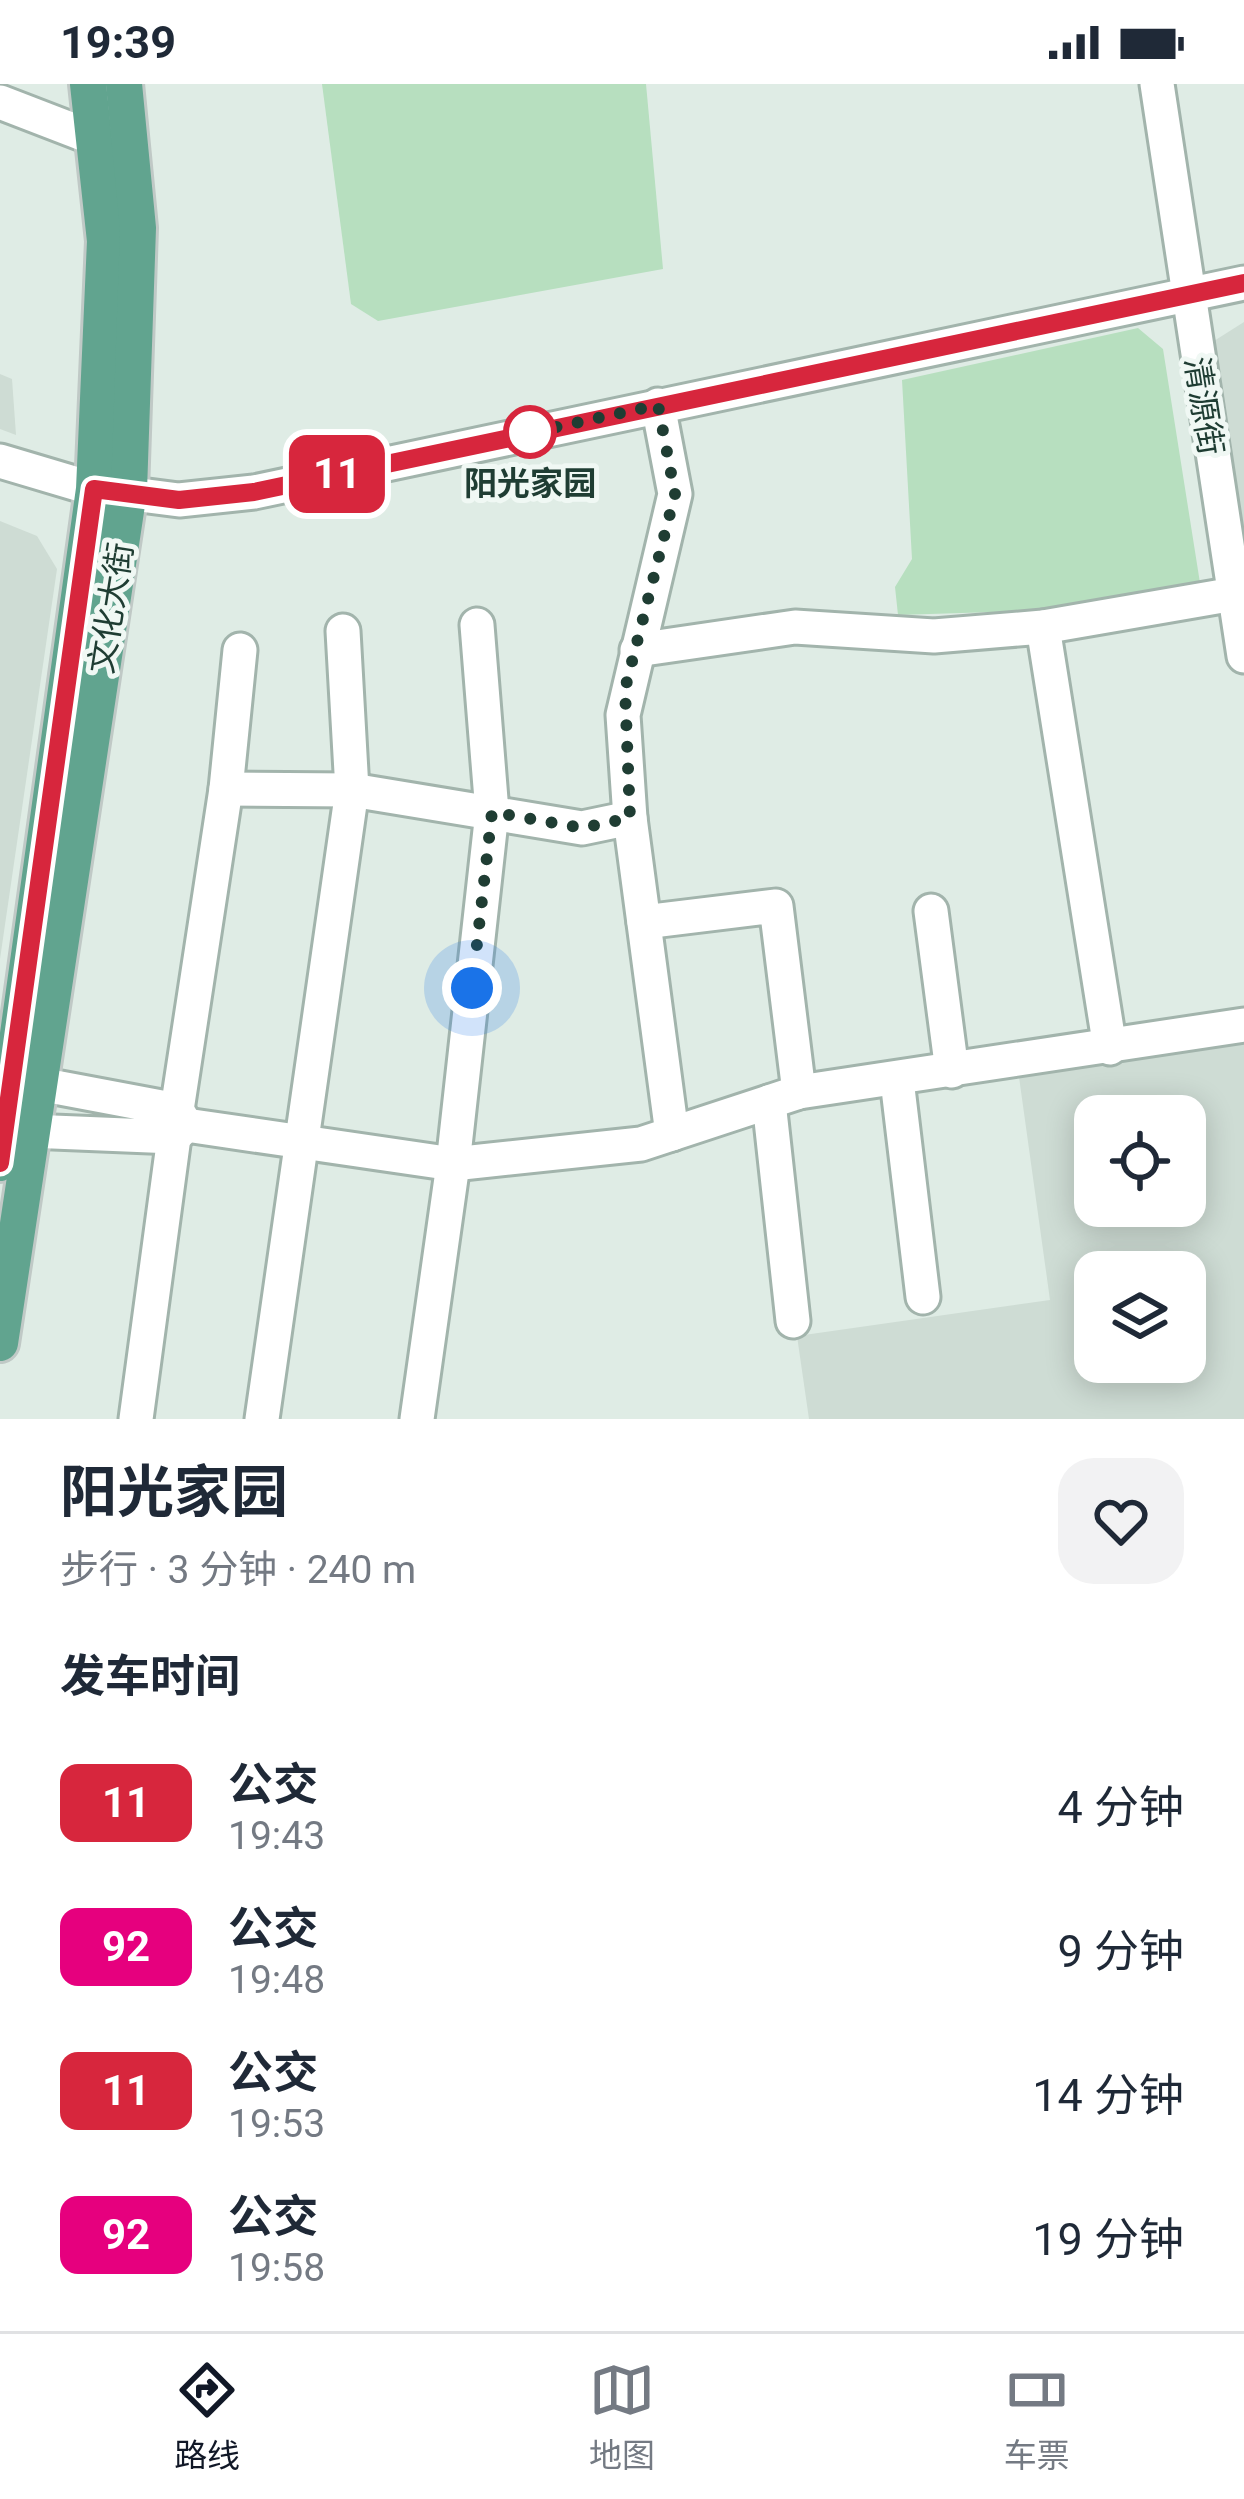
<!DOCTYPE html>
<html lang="zh">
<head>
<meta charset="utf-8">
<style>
  body { margin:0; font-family:Roboto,"Noto Sans SC",sans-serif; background:#f2f2f3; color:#1f2937; height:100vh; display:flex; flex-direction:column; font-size:45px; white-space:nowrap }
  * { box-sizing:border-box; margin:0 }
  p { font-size:39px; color:#747a83 }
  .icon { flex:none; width:66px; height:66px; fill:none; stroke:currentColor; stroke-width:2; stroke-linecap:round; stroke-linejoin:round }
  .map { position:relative; height:1335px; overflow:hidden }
  .details { display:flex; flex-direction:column; background:#fff; flex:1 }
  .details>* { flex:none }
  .badge { padding:0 24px; border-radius:18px; font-size:42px; line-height:78px }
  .fabs { position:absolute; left:1074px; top:1011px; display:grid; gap:24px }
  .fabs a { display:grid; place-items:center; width:132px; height:132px; border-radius:24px; background:#fff; box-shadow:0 6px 30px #0003; font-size:60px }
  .you { position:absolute; width:60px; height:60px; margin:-30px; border:9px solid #fff; border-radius:50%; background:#1a73e8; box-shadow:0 0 0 18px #1a73e833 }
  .map>.badge { position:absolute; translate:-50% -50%; box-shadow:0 0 0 6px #fff }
  h2 { padding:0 60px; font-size:45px; line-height:108px }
  .round { display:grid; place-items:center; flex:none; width:126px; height:126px; border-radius:36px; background:#f2f2f3 }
  .overview { display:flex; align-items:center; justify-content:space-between; height:204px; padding:0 60px }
  h1 { font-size:57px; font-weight:700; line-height:90px }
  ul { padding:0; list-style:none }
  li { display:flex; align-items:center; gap:36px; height:144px; padding:0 60px }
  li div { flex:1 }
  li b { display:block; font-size:45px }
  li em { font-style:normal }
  li .badge { min-width:132px; font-weight:700; text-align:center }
  .status { display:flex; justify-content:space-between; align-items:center; height:84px; padding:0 60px; background:#fff; direction:ltr }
  .status svg { height:33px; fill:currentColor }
  .tab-bar { display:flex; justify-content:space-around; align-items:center; height:168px; border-top:3px solid #e0e1e3; background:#fff; font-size:33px; color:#747a83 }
  .tab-bar a { display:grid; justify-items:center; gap:6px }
  .tab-bar .current { color:#111827 }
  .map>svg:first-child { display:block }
</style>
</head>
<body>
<div class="status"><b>19:39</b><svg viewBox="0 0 49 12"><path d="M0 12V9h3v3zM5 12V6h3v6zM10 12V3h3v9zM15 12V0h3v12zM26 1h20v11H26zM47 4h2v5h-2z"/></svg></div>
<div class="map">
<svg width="1244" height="1335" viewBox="0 0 1244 1335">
  <rect width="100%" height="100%" fill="#dfece5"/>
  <g fill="#cedcd4" fill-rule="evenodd">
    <polygon points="1244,238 1244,447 1214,257"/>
    <polygon points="0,290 12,295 16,351 0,345"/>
    <polygon points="0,437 37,452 57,485 0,875"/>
    <path d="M1244 954V1335H809L797 1252 1050 1216 1019 993ZM1095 1032H1185V1122H1095ZM1095 1188H1185V1278H1095Z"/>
  </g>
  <g fill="#b7dfbf">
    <polygon points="322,0 646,0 663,185 378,237 351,220"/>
    <polygon points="1138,244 1163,265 1200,499 1063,526 898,531 895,503 912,475 902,296"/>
  </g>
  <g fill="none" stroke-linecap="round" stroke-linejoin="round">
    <g stroke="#a2b4ac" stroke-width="39">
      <g id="minor">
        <polyline points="1157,0 1244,572"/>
        <polyline points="0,18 96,55"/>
        <polyline points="658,321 675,410 623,631 630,734 672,1050"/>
        <polyline points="0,377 94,405 179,416 254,408 1244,199"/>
        <polyline points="1043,543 1110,964"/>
        <polyline points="637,566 795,543 934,552 1043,543 1234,510"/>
        <polyline points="226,705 352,706 582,744 630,734"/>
        <polyline points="931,827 952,987"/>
        <polyline points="644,838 776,822 799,1008"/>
        <polyline points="897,996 923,1213"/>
        <polyline points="769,1018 793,1237"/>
        <polyline points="177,1026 226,705 240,566"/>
        <polyline points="186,1041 453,1080 641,1060 799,1008 1244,941"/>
        <polyline points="29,1047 174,1053 186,1041 177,1026 39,1000"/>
        <polyline points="136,1335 174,1053"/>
        <polyline points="262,1335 352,706 343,547"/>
        <polyline points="417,1335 453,1080 492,728 477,541"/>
      </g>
    </g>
    <g stroke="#c0c9c6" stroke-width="42">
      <g id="major">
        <polyline points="0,1079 94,405 105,157 88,0"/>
        <polyline points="0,1259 129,407 138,144 124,0"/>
      </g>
    </g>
    <use href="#minor" stroke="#fff" stroke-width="33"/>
    <use href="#major" stroke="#61a48f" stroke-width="36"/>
  </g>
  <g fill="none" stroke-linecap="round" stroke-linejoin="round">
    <g stroke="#fff" stroke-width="27">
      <polyline id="line" points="0,1079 94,405 179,416 254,408 1244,199"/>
    </g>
    <use href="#line" stroke="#d7263d" stroke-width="18"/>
    <polyline stroke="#1f3d33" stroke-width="12" stroke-dasharray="0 21.6" points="472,904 492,728 582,744 630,734 625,605 675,410 658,321 524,350 530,348"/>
  </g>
  <circle fill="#fff" stroke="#d7263d" stroke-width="6" cx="530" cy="348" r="24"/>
  <g text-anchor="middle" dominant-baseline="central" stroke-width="10" stroke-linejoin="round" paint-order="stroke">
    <g font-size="33" fill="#1f3d33" stroke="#f0f8f4">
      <text transform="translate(1204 322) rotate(81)">清源街</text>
      <text transform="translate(111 524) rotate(-81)">文化大街</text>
    </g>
    <g font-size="33" font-weight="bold" fill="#1f3d33" stroke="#f0f8f4">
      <text x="530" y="399">阳光家园</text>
    </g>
  </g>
</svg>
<div class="fabs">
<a><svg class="icon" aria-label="locate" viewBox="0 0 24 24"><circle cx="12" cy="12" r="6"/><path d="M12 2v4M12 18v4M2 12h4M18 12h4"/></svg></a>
<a><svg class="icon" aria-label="layers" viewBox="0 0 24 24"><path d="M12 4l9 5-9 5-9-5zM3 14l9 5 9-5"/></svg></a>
</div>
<div class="you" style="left:472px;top:904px"></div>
<b class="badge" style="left:337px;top:390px;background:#d7263d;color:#fff">11</b>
</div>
<section class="details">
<div class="overview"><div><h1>阳光家园</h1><p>步行 · 3 分钟 · 240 m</p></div><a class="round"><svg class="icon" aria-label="heart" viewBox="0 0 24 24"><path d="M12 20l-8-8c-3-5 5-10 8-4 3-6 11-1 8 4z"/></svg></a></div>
<h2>发车时间</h2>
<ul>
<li><span class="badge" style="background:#d7263d;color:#fff">11</span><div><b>公交</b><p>19:43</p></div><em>4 分钟</em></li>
<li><span class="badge" style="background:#e6007e;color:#fff">92</span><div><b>公交</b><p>19:48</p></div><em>9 分钟</em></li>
<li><span class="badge" style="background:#d7263d;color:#fff">11</span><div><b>公交</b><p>19:53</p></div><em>14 分钟</em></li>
<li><span class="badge" style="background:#e6007e;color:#fff">92</span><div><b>公交</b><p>19:58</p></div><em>19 分钟</em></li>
</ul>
</section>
<nav class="tab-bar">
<a class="current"><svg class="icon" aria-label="directions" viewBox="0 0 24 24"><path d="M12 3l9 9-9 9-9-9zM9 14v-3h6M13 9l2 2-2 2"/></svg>路线</a>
<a><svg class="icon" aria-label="map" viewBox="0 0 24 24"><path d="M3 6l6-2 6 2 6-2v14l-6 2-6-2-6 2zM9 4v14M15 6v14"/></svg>地图</a>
<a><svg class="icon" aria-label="tickets" viewBox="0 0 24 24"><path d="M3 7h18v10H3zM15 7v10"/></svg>车票</a>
</nav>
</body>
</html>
